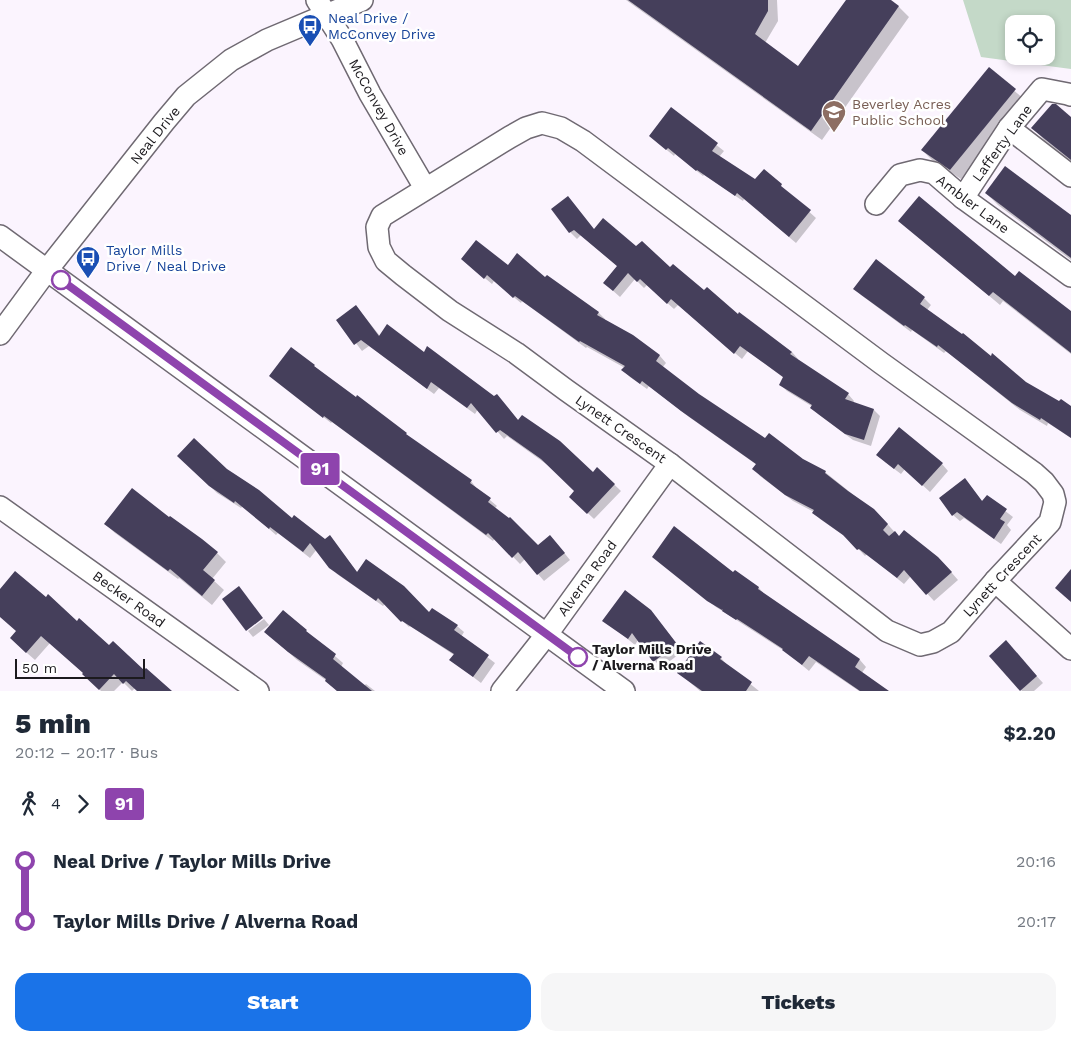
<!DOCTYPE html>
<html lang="en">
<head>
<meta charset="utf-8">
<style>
  body { margin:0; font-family:"Work Sans",sans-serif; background:#f6f6f7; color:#1f2937; height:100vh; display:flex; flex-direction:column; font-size:19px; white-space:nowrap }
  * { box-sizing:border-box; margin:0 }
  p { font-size:16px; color:#747a83 }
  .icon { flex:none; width:28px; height:28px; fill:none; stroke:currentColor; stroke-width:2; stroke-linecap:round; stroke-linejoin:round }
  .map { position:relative; height:691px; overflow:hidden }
  .details { display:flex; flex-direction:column; background:#fff; flex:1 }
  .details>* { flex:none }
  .badge { padding:0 10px; border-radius:4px; font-size:18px; line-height:32px }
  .tools { position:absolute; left:1005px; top:15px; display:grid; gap:10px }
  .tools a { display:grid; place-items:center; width:50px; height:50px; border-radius:10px; background:#fff; box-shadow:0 2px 8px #0003; font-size:25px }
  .scale { position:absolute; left:15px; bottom:12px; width:130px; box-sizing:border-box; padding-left:5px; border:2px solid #1c1a1e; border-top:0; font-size:14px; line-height:18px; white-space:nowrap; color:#1c1a1e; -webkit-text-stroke:4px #fff; paint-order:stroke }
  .map>.badge { position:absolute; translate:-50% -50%; box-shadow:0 0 0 2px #fff }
  .legs { display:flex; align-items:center; gap:8px; height:55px; padding:0 15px; font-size:16px }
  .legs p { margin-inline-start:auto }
  .head { display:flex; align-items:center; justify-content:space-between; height:85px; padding:0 15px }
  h1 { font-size:28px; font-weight:800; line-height:38px }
  .button { display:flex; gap:10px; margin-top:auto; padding:10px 15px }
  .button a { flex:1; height:58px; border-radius:15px; background:#1a73e8; color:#fff; font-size:20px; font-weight:800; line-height:58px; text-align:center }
  .button a+a { background:#f6f6f7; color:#1f2937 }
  ul { padding:0 15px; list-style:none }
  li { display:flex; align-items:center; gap:18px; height:60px; font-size:19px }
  li i { display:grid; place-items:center; width:8px; height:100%; margin:0 6px; background:currentColor }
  li i::after { content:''; width:12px; height:12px; margin:-6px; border:4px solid; border-radius:50%; background:#fff }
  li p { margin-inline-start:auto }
  li:first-child i { background:linear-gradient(#0000 50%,currentColor 0) }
  li:last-child i { background:linear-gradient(currentColor 50%,#0000 0) }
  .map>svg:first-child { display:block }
</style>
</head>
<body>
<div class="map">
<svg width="1071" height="691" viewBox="0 0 1071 691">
  <rect width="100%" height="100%" fill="#fbf4fe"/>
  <path fill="#c4d9c8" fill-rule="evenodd" d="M963 0H1071V69L981 57ZM1014 24H1046V56H1014Z"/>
  <g fill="#0003">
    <polygon points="626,0 777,0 778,21 765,43 798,68 848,0 889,0 899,7 909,17 822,140"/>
    <polygon points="989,69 1025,100 961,179 932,160 922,150"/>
    <polygon points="671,109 724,151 719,157 755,181 764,171 816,218 796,243 744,199 743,201 704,175 703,176 675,154 674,156 650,136"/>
    <polygon points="1071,119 1071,161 1044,140 1033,128"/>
    <polygon points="986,193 1071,217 1071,260 998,205"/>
    <polygon points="568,198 594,230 636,248 738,316 739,314 792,352 798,359 797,360 848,394 854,401 853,403 874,410 880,416 871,446 853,440 818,414 813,407 787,391 780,384 784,378 748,351 742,359 678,305 674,309 647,285 644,288 635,279 620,297 611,289 618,267 581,235 577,239 570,232"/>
    <polygon points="900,221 1015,278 1071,313 1071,354 1003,301 1000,305"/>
    <polygon points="462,259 508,267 545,279 547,277 599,313 605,319 604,321 633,336 660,356 666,363 662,368 698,395 766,440 825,472 881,517 900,538 945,565 958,580 934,601 911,576 904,584 867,554 865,556 850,540 820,519 814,512 793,501 760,476 754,469 757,465 689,417 649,386 647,389 630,377 623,370 625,368 587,347 586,348 522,301 521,303 494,281 492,284"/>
    <polygon points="876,261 924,298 931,305 927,310 1026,383 1059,403 1071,407 1071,438 1048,423 1047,426 1020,410 946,351 944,353 912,330 911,332 861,295 855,288"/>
    <polygon points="356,306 380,336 424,354 503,402 519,421 593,474 598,469 621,491 594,519 571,497 576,491 549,466 507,436 504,439 478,409 475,414 439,388 434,394 369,346 362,351 338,320"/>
    <polygon points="314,366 321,372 356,399 358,397 412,440 471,481 477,489 497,506 494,509 538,547 557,544 570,560 544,581 525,559 520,564 495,538 493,541 332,422 331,423 271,376"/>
    <polygon points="179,456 226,470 292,519 325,540 330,537 358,573 430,614 457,626 464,632 461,637 495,663 481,683 451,660 454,655 410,626 409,627 385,604 383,606 337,574 317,549 310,558 278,533 276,535 243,506 241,508 217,493"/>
    <polygon points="885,462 942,464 948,471 930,492 905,469 901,474"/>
    <polygon points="965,480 983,502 987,497 1013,517 1007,525 1011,530 1001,544 964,518 960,521 953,515"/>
    <polygon points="105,524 217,553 226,562 212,579 224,590 212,605 179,578 178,579 115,533"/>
    <polygon points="653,557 733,574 735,571 759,588 765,595 860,660 866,667 861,674 886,691 859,691 816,662 809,671 786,652 716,607"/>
    <polygon points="0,591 77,622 170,691 138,691 135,688 132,691 123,682 114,691 101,691 84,673 50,643 35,660 19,646 17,631 0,616"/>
    <polygon points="650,611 683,651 661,668 638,640 635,645 604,620"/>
    <polygon points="264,619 269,625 253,637 248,631"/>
    <polygon points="306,631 343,663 341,667 364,686 366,684 375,691 337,691 327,681 297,660 274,639"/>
    <polygon points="1012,649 1043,683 1034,691 1022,691 990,656"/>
    <polygon points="721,658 728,666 759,691 700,691 679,673"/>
  </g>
  <g fill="#453f5b">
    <polygon points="628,0 768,0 768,11 755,34 798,66 846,0 891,0 899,6 811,131"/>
    <polygon points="989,67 1016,89 950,170 921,150"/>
    <polygon points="1052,104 1056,104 1071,117 1071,160 1031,128"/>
    <polygon points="671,107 718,143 712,151 755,179 764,169 782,184 781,186 811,210 789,237 737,193 735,196 697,170 696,171 668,148 666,150 649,136"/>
    <polygon points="1005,166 1071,215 1071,258 985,193"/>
    <polygon points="568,196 594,229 603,218 636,246 642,241 670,267 673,264 704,290 707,287 738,314 739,312 792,352 790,354 849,393 845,399 874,409 864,440 845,434 810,408 812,405 779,385 783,377 740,346 734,354 671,299 667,304 640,279 637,282 628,273 613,291 603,283 617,266 574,230 569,233 551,209"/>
    <polygon points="919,196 1015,276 1019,271 1071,311 1071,353 993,292 989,296 898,221"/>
    <polygon points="476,240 508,265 517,253 545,277 547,275 599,312 597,315 633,335 660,355 656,361 699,394 765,438 769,433 803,459 826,471 825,473 848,491 874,509 888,524 883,530 889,536 895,531 899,536 904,530 938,557 952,572 926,595 904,570 897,578 859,549 857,550 843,535 812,513 814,510 785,495 752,469 756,464 681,411 642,381 640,384 621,370 625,366 580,341 579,342 515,296 513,298 487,275 484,279 461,259"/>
    <polygon points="876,259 925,297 920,304 962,334 963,333 991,356 992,353 1026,382 1059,401 1061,399 1071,406 1071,438 1041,418 1040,420 1012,403 938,345 937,347 905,325 904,326 853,289"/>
    <polygon points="356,305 379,336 387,324 424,352 427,346 494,396 497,394 518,420 522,415 560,441 593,472 597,467 615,484 587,514 569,497 574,491 541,459 500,430 496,433 471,403 467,408 431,382 427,389 361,340 354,345 336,320"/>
    <polygon points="291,347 315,365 314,366 356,397 357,395 407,433 406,434 472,480 470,483 491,498 488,502 509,518 510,517 538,545 550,535 565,553 537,575 518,552 512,558 488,533 486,535 324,416 323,418 301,401 269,376"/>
    <polygon points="899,427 943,463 922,486 898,464 894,469 876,455"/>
    <polygon points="194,438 227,469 259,490 292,518 294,515 325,539 330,535 357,572 366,559 404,586 429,612 432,608 458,625 454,630 489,655 473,677 449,660 454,654 402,621 401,622 378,598 376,601 329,568 310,543 303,552 270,527 269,529 235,501 234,503 209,486 177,456"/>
    <polygon points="965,478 982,501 987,495 1007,509 1000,519 1005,522 994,539 957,512 952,516 939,498"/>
    <polygon points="132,488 169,517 170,516 202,539 218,552 203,570 215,580 202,596 170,569 168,571 104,524"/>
    <polygon points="674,526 733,572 735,570 759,587 758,589 860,659 855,667 889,691 860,691 809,656 802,665 782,650 783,649 737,619 736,620 722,611 723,609 722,610 707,601 652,557"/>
    <polygon points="1071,569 1071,602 1055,588"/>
    <polygon points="15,571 46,597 48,594 77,621 79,618 109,645 113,641 144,670 146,668 172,691 137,691 126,681 123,684 114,674 99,690 82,674 83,673 41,636 26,653 10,638 16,631 0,617 0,589"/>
    <polygon points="239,586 263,618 246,631 222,599"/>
    <polygon points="625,590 651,610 677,644 653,662 632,633 628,639 602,621"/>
    <polygon points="283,610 307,630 306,631 336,654 333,659 372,691 337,691 325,681 326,679 288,652 264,632"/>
    <polygon points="1006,640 1037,676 1020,691 989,656"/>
    <polygon points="700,641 722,657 720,659 752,682 746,691 702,691 677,673"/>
  </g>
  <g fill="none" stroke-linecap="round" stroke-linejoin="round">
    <g stroke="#6f6972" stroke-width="24">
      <g id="minor">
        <polyline points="317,0 342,39 370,94 425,188"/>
        <polygon points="542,123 561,128 583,141 881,363 1034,473 1044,482 1053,494 1055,502 1050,522 995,581 951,632 933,642 920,645 887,631 670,464 566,390 516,353 450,311 403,275 386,261 379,247 377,227 382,216 510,137 526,128"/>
        <polyline points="1009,128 1071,176"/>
        <polyline points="963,198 1009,128 1042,89 1068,94 1071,95"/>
        <polyline points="876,204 900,175 920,170 934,173 963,198 1071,276"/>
        <polyline points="0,236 624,691"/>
        <polyline points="0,334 47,270 164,122 186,96 231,60 267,40 362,0"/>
        <polyline points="0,507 258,691"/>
        <polyline points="995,581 1071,649"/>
        <polyline points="502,691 547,634 670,464"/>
      </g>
    </g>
    <use href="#minor" stroke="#fff" stroke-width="21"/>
  </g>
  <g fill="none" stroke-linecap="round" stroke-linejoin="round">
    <g stroke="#fff" stroke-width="11">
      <polyline id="line-1" points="61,280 578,657"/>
    </g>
    <use href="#line-1" stroke="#8e44ad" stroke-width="8"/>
  </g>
  <defs>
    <g id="bus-pin" transform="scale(1.25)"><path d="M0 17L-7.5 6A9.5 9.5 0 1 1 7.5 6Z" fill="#1a4fb4" stroke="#fff"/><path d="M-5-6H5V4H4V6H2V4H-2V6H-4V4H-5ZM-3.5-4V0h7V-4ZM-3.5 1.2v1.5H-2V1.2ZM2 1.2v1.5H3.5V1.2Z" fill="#fff"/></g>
    <g id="school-pin" transform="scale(1.25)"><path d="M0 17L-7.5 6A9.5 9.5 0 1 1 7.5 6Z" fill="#8d6e63" stroke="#fff"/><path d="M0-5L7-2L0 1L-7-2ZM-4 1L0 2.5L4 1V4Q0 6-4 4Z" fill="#fff"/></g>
  </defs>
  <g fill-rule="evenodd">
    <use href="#bus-pin" x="310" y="26"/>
    <use href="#school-pin" x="834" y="112"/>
    <use href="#bus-pin" x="88" y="258"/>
  </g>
  <g fill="#fff" stroke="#8e44ad" stroke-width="2.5">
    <circle cx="61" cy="280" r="9"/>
    <circle cx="578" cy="657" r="9"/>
  </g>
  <g text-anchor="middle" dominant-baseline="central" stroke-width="5" stroke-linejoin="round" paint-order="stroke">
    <g font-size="14" fill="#164399" stroke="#fff" text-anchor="start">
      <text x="328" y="18">Neal Drive /<tspan x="328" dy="16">McConvey Drive</tspan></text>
      <text x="106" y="250">Taylor Mills<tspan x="106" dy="16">Drive / Neal Drive</tspan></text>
    </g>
    <g font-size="14" fill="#785e54" stroke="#fff" text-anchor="start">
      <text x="852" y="104">Beverley Acres<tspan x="852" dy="16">Public School</tspan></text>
    </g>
    <g font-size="14" fill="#1c1a1e" stroke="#fff">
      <text transform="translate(379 107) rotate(61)">McConvey Drive</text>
      <text transform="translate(155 135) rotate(-51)">Neal Drive</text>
      <text transform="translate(1002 143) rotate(-54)">Lafferty Lane</text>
      <text transform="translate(973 204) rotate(37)">Ambler Lane</text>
      <text transform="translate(621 429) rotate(35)">Lynett Crescent</text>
      <text transform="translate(1002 575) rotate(-47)">Lynett Crescent</text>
      <text transform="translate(587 578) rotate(-54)">Alverna Road</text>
      <text transform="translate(129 599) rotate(36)">Becker Road</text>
    </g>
    <g font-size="14" font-weight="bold" fill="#1c1a1e" stroke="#fff" text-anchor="start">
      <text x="592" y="649">Taylor Mills Drive<tspan x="592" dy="16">/ Alverna Road</tspan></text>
    </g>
  </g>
</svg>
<div class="tools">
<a><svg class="icon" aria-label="locate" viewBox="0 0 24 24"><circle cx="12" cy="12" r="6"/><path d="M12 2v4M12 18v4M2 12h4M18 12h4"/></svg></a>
</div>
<div class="scale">50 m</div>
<b class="badge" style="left:320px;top:469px;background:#8e44ad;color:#fff">91</b>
</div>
<section class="details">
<div class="head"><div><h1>5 min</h1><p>20:12 – 20:17 · Bus</p></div><b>$2.20</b></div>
<div class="legs"><svg class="icon" aria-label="walk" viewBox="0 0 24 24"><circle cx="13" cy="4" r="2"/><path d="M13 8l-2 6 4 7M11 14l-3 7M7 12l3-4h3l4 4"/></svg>4<svg class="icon" aria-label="forward" viewBox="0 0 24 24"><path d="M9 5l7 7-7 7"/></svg><b class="badge" style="background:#8e44ad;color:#fff">91</b></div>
<ul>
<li><i style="color:#8e44ad"></i><b>Neal Drive / Taylor Mills Drive</b><p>20:16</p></li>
<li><i style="color:#8e44ad"></i><b>Taylor Mills Drive / Alverna Road</b><p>20:17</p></li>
</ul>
<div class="button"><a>Start</a><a>Tickets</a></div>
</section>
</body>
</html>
